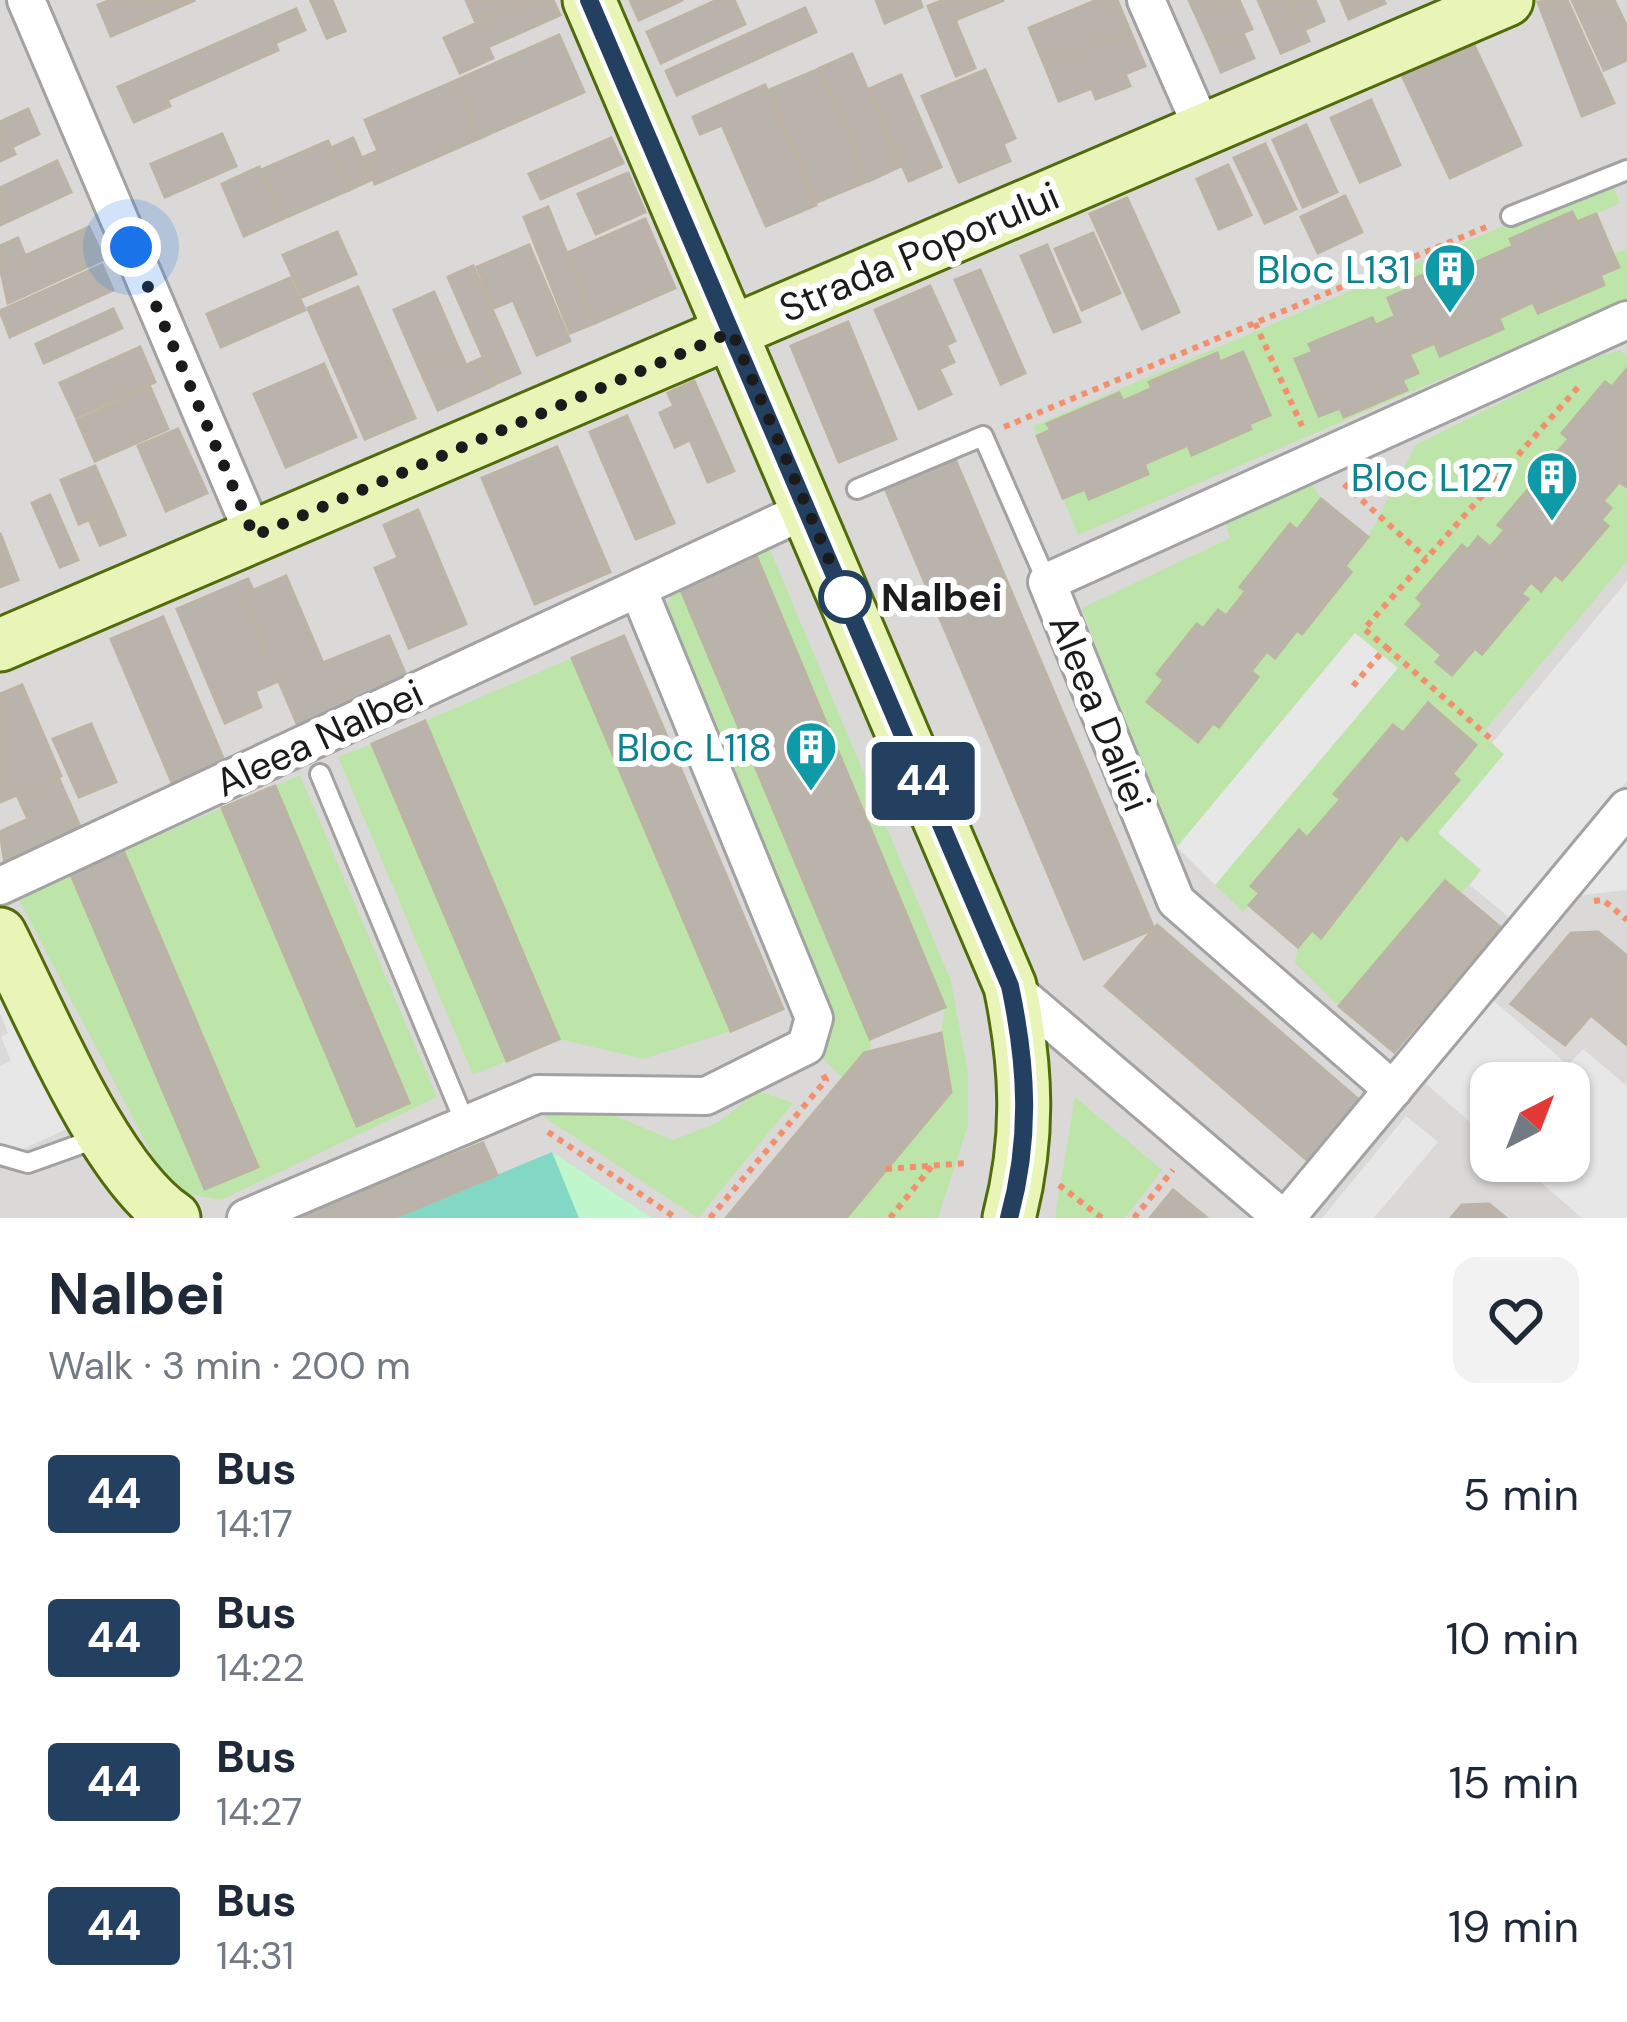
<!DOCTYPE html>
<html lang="en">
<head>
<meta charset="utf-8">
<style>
  body { margin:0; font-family:"DM Sans",sans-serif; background:#f2f2f3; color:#1f2937; height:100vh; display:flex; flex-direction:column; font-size:45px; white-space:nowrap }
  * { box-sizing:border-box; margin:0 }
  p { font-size:39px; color:#747a83 }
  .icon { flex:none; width:66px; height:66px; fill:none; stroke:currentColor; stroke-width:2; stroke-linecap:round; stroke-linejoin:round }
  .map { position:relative; height:1218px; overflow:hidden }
  .drawer { display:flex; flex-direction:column; background:#fff; flex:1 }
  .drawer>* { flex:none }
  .badge { padding:0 24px; border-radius:9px; font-size:42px; line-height:78px }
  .needle { width:78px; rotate:42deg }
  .buttons { position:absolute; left:1470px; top:1062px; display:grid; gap:24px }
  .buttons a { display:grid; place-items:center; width:120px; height:120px; border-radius:24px; background:#fff; box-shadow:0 3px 9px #0004; font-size:60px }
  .you { position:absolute; width:60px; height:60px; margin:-30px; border:9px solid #fff; border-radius:50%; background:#1a73e8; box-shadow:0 0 0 18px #1a73e833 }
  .map>.badge { position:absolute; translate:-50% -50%; box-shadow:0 0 0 6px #fff }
  .round { display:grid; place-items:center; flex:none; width:126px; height:126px; border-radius:24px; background:#f2f2f3 }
  .summary { display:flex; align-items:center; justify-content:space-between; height:204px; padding:0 48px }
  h1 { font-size:57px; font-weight:700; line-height:90px }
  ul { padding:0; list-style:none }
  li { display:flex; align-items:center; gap:36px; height:144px; padding:0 48px }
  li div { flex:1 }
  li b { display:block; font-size:45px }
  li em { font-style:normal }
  li .badge { min-width:132px; font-weight:700; text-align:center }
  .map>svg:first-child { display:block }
</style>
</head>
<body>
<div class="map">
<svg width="1627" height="1218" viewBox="0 0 1627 1218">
  <rect width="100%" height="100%" fill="#ecebe1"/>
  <path fill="#dad9d8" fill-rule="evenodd" d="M0 0H1627V1218H0ZM1491 1083H1569V1161H1491Z"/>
  <g fill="#bde5a9">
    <polygon points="1611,180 1620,203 1577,222 1572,212 1511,238 1513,246 1472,264 1467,256 1406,282 1408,289 1395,316 1376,325 1372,318 1310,344 1313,352 1295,360 1319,416 1340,408 1345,417 1406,391 1402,380 1417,373 1409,354 1435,343 1441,356 1503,329 1499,318 1533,302 1539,313 1603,286 1600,275 1618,267 1613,254 1627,249 1627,299 1078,535 1063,498 1085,489 1090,499 1148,474 1144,464 1188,445 1193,454 1250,430 1243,353 1220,362 1216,354 1150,381 1152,388 1123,401 1119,393 1048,423 1051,430 1037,436 1033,426"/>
    <polygon points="1620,350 1627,356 1627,561 1482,734 1504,754 1482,870 1460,894 1445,881 1339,1006 1295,963 1298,947 1312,930 1321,937 1401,834 1408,839 1458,781 1452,774 1476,745 1429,704 1403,733 1393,725 1335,793 1341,799 1308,838 1299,831 1252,887 1260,893 1243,912 1215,885 1397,667 1355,633 1177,847 1158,813 1082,608 1230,538 1225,522 1308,478 1321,499 1297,530 1289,525 1241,586 1246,591 1226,616 1203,629 1196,625 1157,674 1164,680 1147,702 1198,742 1257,678 1251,671 1267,651 1275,657 1350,572 1345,566 1368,537 1416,445 1589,359"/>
    <polygon points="766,540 951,981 968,1074 968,1125 938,1218 846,1218 951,1092 941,1033 945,1007 752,546"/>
    <polygon points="676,578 870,1039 871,1048 843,1078 823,1059 830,1009 666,608"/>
    <polygon points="572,658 731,1031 643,1059 559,1039 425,721"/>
    <polygon points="372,744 507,1061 473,1075 338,757"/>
    <polygon points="300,775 437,1097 221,1200 171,1191 16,894 70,872 206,1189 257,1167 123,850 222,808 357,1125 409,1103 275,786"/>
    <polygon points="758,1091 793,1103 698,1218 544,1117 556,1107 603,1111 673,1140 717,1123"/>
    <polygon points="1075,1097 1162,1170 1125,1218 1055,1218"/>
  </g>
  <polygon fill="#bff6cc" points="552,1152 652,1218 393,1218"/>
  <polygon fill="#83d8c5" points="552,1152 579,1218 393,1218"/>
  <g fill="#e7e7e7">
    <polygon points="1627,581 1627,781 1511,919 1470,885 1481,870 1438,833 1504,754 1492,743"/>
    <polygon points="1355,633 1398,668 1215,885 1177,847"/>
    <polygon points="1627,824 1627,890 1565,897"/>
    <polygon points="0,967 80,1123 23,1149 0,1143 0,1066 11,1061 1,1037 8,1033 0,1013"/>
    <polygon points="1487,995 1568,1065 1583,1049 1627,1086 1627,1218 1582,1218 1516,1161 1569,1161 1569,1083 1491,1083 1491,1140 1417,1076"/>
    <polygon points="1406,1116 1438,1142 1374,1218 1322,1218"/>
  </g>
  <g fill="#b9b3ab" stroke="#bdb3a5" stroke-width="3">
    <polygon points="111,0 195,0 111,36 98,5"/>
    <polygon points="332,0 345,31 327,38 311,1"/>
    <polygon points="466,0 527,0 476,23"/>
    <polygon points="527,0 553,0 560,15 488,47 493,58 460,73 444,38"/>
    <polygon points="630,0 683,0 639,20"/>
    <polygon points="717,0 734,0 745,24 661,63 647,32"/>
    <polygon points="876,0 920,0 922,7 885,23"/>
    <polygon points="944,0 1004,0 955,20 975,68 956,76 928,6"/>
    <polygon points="1097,0 1117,0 1130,31 1045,66 1029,28"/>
    <polygon points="1189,0 1239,0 1252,29 1210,46"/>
    <polygon points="1258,0 1291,0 1299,17 1271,30"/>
    <polygon points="1291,0 1315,0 1324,21 1304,30"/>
    <polygon points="1341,0 1383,0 1385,3 1349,19"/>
    <polygon points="1567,0 1614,103 1582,116 1538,2"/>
    <polygon points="1572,0 1614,0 1627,27 1627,60 1604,70"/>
    <polygon points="805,8 816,32 677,95 666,71"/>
    <polygon points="296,9 305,30 275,43 266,22"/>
    <polygon points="1299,17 1309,41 1281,53 1271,30"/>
    <polygon points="266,22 278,50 167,100 170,106 134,122 118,87"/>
    <polygon points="1130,31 1145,66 1125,74 1130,86 1096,99 1092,88 1059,101 1045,66"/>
    <polygon points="1243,33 1254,58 1221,72 1210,46"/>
    <polygon points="559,35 584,92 480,138 455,81"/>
    <polygon points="1472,41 1521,145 1450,178 1401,73"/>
    <polygon points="852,54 901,166 869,181 820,68"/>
    <polygon points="819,69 868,181 817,202 769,90"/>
    <polygon points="985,70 1015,138 1003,144 1010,161 959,182 922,96"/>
    <polygon points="901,75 941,167 909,181 869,89"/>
    <polygon points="455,81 480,138 375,184 364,157 378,151 365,120"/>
    <polygon points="765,85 816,205 766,226 722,125 700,134 693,117"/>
    <polygon points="1371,100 1400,165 1360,182 1331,118"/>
    <polygon points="28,109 39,134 12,147 15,154 0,161 0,122"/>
    <polygon points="1306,125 1337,192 1303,207 1273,140"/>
    <polygon points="222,134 236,166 165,197 151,164"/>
    <polygon points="353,138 371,180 349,190 331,148"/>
    <polygon points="611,138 623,163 541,199 529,174"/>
    <polygon points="328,141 349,190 282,219 261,170"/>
    <polygon points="1265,144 1296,209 1265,223 1234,158"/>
    <polygon points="57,161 71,192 0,225 0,188"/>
    <polygon points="1228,165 1251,215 1219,229 1197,179"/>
    <polygon points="259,167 282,219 244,236 222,184"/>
    <polygon points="628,173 645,212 596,234 578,194"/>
    <polygon points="1345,196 1362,232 1318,253 1301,217"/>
    <polygon points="1127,198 1179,312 1142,329 1090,214"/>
    <polygon points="548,207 595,323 570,333 524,217"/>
    <polygon points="1572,212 1577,222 1596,214 1613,254 1619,267 1600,275 1604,285 1538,313 1533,302 1499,318 1503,329 1440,356 1435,343 1409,354 1418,373 1402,380 1407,390 1344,417 1340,408 1319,416 1295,359 1313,352 1309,344 1372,318 1376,325 1395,316 1388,298 1408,289 1406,282 1468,256 1472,264 1513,246 1510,239"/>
    <polygon points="645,219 675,288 595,323 567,253"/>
    <polygon points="89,227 104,259 8,303 0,267"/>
    <polygon points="337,232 356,274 302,297 283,255"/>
    <polygon points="1093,233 1120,293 1082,310 1055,249"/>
    <polygon points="18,238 25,256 0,267 0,246"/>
    <polygon points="529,245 570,341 537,355 513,300 494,308 477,267"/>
    <polygon points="1047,245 1080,322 1054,332 1021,256"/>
    <polygon points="102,265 113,290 10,337 0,311"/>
    <polygon points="473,266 520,373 495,384 448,277"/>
    <polygon points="980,270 1025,373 1001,384 955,280"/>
    <polygon points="290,278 305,310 221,347 207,314"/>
    <polygon points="930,286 955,341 946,345 954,362 939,369 951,394 919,409 875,310"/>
    <polygon points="358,287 415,418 365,439 308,308"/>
    <polygon points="434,292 460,352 420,370 394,310"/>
    <polygon points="113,309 122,328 44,363 36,344"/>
    <polygon points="848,322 896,439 839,462 791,346"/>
    <polygon points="140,347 155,382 76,417 60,383"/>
    <polygon points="460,352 466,365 482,358 494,385 438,410 420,370"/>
    <polygon points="1243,352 1270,415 1249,424 1251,429 1192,455 1188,445 1144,464 1148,474 1089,499 1085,489 1063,498 1037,436 1051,430 1047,424 1119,393 1123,401 1152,388 1149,382 1217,353 1220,362"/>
    <polygon points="324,364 356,437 286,467 254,394"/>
    <polygon points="1626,370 1627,487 1619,482 1603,501 1611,508 1601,520 1608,526 1562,580 1555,574 1541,591 1531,582 1521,594 1528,599 1482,654 1475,648 1452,675 1436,662 1442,655 1406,624 1423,604 1417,598 1462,545 1468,550 1478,537 1490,547 1505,530 1498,525 1542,473 1548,478 1560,464 1552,458 1569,439 1562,433 1605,382 1612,387"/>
    <polygon points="694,381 734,471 708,482 690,440 675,447 660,413 674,406 668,393"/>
    <polygon points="150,387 168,429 95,461 77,420"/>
    <polygon points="627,416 674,523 636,539 590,432"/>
    <polygon points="178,429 207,493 166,511 138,446"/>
    <polygon points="557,447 610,572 535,604 482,478"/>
    <polygon points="955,459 1154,929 1084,959 885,488"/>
    <polygon points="95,466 114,509 79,524 61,480"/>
    <polygon points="50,495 78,560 60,567 32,503"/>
    <polygon points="1321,499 1368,537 1345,566 1351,572 1302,634 1297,630 1275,658 1267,651 1251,671 1258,677 1219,727 1213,723 1198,742 1147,702 1164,680 1157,674 1197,624 1203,629 1218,610 1226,616 1246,591 1240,587 1290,524 1297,530"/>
    <polygon points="114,509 125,535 100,545 89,519"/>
    <polygon points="418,510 466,624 409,648 375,568 398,558 384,525"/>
    <polygon points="0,533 18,580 0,587"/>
    <polygon points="752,546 945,1007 870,1039 676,578"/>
    <polygon points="286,576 323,663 389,636 408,680 298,726 242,595"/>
    <polygon points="248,579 253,590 242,595 279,681 255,691 261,707 225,723 177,609"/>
    <polygon points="163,617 226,765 174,787 111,639"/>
    <polygon points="624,636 783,1009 731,1031 572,658"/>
    <polygon points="22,685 61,776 0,802 0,694"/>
    <polygon points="1428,703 1476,745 1452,774 1459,780 1407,840 1401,834 1321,938 1312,930 1298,947 1249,905 1260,893 1251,886 1299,830 1307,838 1341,799 1334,794 1393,725 1403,733"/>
    <polygon points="425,721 559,1039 507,1061 372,744"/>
    <polygon points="91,724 116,782 79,797 53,739"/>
    <polygon points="58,777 82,831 5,864 0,832 28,819 17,795"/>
    <polygon points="275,786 409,1103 357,1126 222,808"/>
    <polygon points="123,850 258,1167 205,1189 70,872"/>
    <polygon points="1445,881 1500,927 1394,1052 1339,1006"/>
    <polygon points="1157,925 1360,1101 1308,1161 1105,986"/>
    <polygon points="1598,932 1627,956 1627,1045 1591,1015 1565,1045 1511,1004 1571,933"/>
    <polygon points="941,1033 951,1092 846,1218 726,1218 864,1053"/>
    <polygon points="483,1143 497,1175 393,1218 294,1218"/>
    <polygon points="1173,1190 1207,1218 1150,1218"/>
    <polygon points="1489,1204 1506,1218 1451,1218 1462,1205"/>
  </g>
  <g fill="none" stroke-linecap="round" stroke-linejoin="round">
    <g stroke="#a2a2a2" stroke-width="24">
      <g id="lane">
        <polyline points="1511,216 1627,170"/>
        <polyline points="857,489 983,436 1047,582"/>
        <polyline points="320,774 466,1125"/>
        <polyline points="0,1155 28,1163 98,1138"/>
      </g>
    </g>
    <g stroke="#a2a2a2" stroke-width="42">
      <g id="street">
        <polyline points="26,0 254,536"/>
        <polyline points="1146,0 1203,130"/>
        <polyline points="0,886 808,509"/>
        <polyline points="1010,986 1282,1218"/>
        <polyline points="1393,1090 1176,901 1047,582 1627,320"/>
        <polyline points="246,1218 538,1094 706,1096 806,1046 814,1018 639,591"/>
        <polyline points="1286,1218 1627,808"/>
      </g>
    </g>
    <g stroke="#516b0a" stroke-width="57">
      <g id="secondary">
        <path d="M589 0 1010 986C1027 1067 1030 1138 1009 1218"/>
        <polyline points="0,645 1507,0"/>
        <path d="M0 934C40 1012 104 1171 174 1218"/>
      </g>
    </g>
    <g stroke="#f2906d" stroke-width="6" stroke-dasharray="6 6" stroke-linecap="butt">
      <polyline points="1255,323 1302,426"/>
      <polyline points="1004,427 1491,225"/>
      <polyline points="1344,484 1426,558"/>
      <polyline points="1386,647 1491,739"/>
      <polyline points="1353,686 1386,647 1364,629 1581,384"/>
      <polyline points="1594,901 1603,900 1627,920"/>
      <polyline points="548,1132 676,1218"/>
      <polyline points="886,1169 968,1163"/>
      <polyline points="1059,1185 1102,1218"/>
      <polyline points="710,1218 826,1080 822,1073"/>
      <polyline points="890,1218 932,1166"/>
      <polyline points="1134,1218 1173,1170"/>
    </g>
    <use href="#lane" stroke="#fff" stroke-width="18"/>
    <use href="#street" stroke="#fff" stroke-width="36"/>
    <use href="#secondary" stroke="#e8f5b7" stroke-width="51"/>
  </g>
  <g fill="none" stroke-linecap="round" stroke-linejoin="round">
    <g stroke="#fff" stroke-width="27">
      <path id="line" d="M589 0 1010 986C1027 1066 1031 1138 1009 1218"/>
    </g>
    <use href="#line" stroke="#244061" stroke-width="18"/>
    <polyline stroke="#1b1b1b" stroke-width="12" stroke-dasharray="0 21.6" points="131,247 254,536 732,332 845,597"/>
  </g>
  <defs>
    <g id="building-pin" transform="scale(2.7)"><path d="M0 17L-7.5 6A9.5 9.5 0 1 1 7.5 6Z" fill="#0f9aa8" stroke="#fff"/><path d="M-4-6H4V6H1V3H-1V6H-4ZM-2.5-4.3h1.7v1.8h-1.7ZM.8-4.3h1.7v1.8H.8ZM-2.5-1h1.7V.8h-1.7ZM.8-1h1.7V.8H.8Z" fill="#fff"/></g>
  </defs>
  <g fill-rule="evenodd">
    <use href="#building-pin" x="1450" y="269"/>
    <use href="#building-pin" x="1552" y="477"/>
    <use href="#building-pin" x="811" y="747"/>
  </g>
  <circle fill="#fff" stroke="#244061" stroke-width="6" cx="845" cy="597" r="24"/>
  <g text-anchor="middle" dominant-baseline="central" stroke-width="12" stroke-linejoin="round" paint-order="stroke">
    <g font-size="39" fill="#1b1b1b" stroke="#fff">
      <text transform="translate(919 252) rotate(-23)">Strada Poporului</text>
      <text transform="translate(1100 713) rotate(68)">Aleea Daliei</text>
      <text transform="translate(319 738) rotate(-25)">Aleea Nalbei</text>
    </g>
    <g font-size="39" fill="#0d838f" stroke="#fff" text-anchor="end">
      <text x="1411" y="269">Bloc L131</text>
      <text x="1513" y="477">Bloc L127</text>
      <text x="772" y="747">Bloc L118</text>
    </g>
    <g font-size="39" font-weight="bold" fill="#1b1b1b" stroke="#fff" text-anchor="start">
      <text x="881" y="597">Nalbei</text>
    </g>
  </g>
</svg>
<div class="buttons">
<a><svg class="needle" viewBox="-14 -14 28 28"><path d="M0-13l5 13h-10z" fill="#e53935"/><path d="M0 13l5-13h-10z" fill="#747a83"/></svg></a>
</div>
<div class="you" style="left:131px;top:247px"></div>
<b class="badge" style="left:923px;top:781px;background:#244061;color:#fff">44</b>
</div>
<section class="drawer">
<div class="summary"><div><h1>Nalbei</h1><p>Walk · 3 min · 200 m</p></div><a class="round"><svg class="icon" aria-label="heart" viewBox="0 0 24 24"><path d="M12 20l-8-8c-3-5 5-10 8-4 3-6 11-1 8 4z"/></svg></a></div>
<ul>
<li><span class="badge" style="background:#244061;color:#fff">44</span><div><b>Bus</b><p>14:17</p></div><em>5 min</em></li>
<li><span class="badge" style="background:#244061;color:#fff">44</span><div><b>Bus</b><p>14:22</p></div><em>10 min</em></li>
<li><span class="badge" style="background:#244061;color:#fff">44</span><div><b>Bus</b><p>14:27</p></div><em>15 min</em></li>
<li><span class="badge" style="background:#244061;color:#fff">44</span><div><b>Bus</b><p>14:31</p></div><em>19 min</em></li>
</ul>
</section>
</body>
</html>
